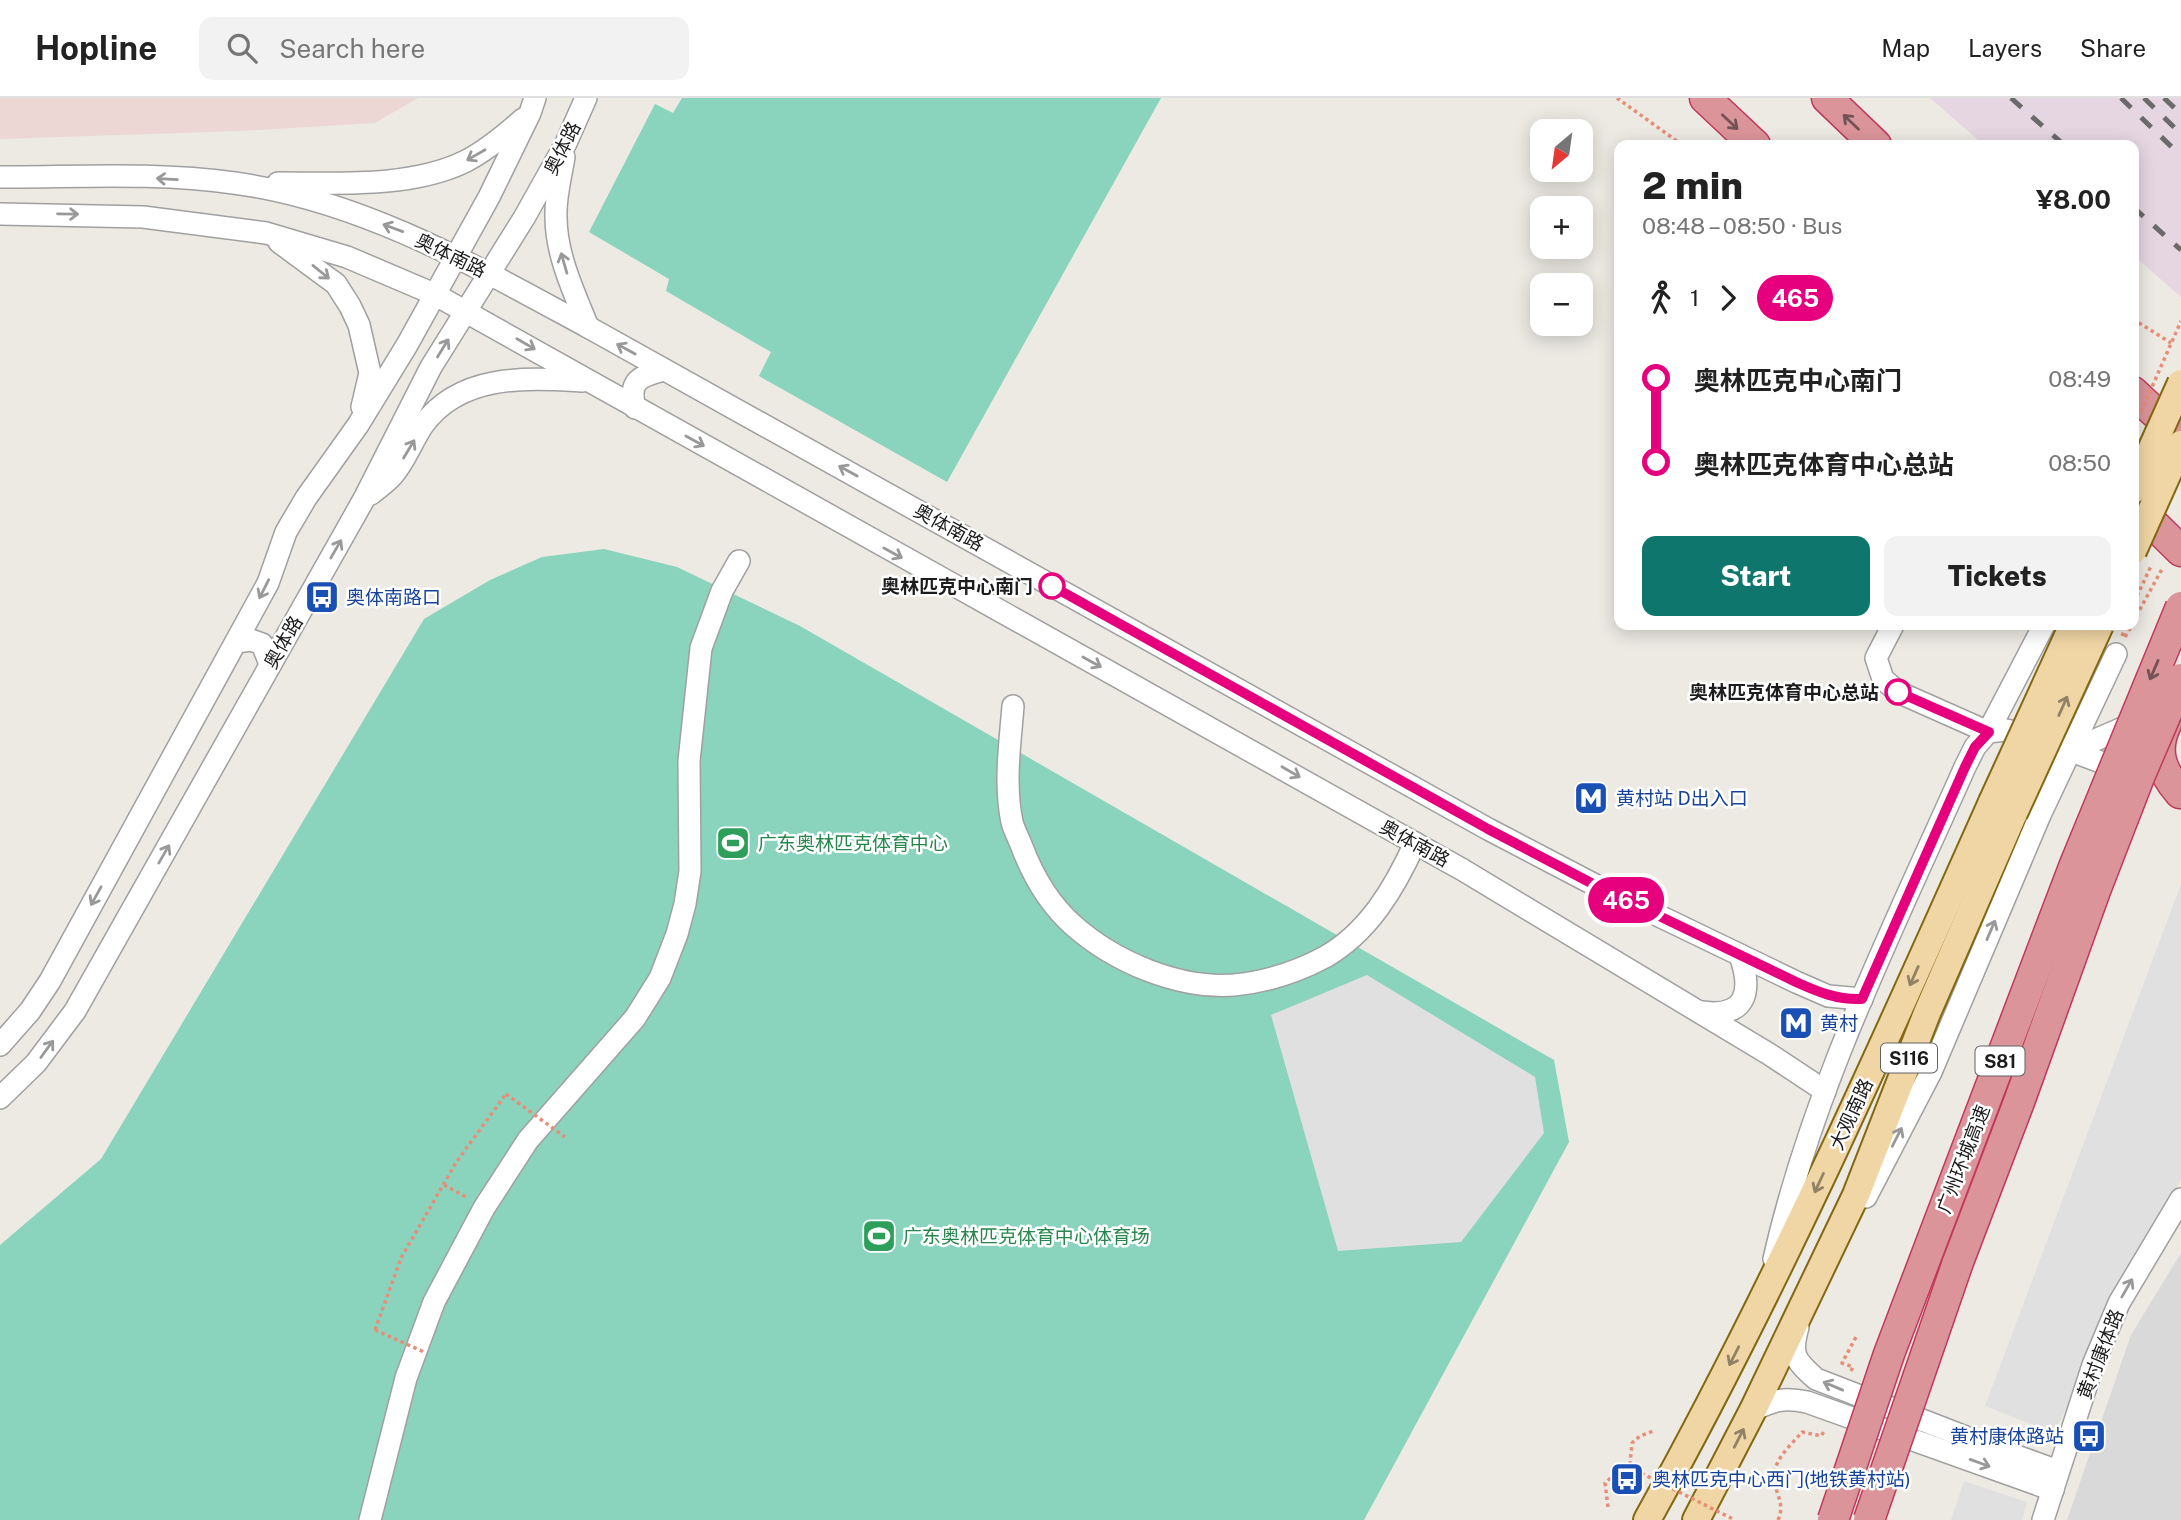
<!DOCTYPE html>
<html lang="en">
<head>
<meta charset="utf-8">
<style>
  body { margin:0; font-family:"Public Sans","Noto Sans SC",sans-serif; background:#f2f2f2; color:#222; height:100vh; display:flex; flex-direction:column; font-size:26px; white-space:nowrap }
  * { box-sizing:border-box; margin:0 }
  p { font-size:23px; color:#767676 }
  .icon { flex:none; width:38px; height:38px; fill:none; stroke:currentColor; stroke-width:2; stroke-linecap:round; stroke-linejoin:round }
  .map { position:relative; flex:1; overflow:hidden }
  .panel { position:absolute; left:1614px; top:42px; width:525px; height:490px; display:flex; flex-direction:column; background:#fff; border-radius:14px; box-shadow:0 4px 18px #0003 }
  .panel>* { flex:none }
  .badge { padding:0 14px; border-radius:23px; font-size:24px; line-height:46px }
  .needle { width:46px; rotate:209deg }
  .buttons { position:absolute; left:1530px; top:21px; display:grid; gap:14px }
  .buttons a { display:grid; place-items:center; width:63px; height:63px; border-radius:14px; background:#fff; box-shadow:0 4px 18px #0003; font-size:35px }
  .map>.badge { position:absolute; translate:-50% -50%; box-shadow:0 0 0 4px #fff }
  .legs { display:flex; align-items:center; gap:10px; height:77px; padding:0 28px; font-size:23px }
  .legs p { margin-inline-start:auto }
  .summary { display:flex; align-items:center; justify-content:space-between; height:119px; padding:0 28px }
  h1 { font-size:38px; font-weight:800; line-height:52px }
  .cta { display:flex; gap:14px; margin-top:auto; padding:14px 28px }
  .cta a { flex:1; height:80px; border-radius:14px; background:#0f766e; color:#fff; font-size:28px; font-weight:800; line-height:80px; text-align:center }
  .cta a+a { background:#f2f2f2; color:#222 }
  ul { padding:0 28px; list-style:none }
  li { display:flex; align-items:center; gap:24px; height:84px; font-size:26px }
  li i { display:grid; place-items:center; width:10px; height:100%; margin:0 9px; background:currentColor }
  li i::after { content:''; width:18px; height:18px; margin:-9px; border:5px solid; border-radius:50%; background:#fff }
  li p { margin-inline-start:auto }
  li:first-child i { background:linear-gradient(#0000 50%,currentColor 0) }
  li:last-child i { background:linear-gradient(currentColor 50%,#0000 0) }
  header { display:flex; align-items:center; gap:42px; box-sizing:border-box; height:98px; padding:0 35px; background:#fff; border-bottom:2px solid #e0e0e0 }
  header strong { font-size:33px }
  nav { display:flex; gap:38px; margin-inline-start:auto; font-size:24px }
  .search { width:490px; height:63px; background:#f2f2f2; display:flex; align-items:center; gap:18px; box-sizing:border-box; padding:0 24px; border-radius:14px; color:#767676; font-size:26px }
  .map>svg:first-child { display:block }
</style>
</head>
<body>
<header>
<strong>Hopline</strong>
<div class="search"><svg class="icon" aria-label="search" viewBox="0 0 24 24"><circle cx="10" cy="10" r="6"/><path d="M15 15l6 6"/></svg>Search here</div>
<nav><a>Map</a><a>Layers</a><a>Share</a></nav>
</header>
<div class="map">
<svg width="2181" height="1422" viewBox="0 0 2181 1422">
  <rect width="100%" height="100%" fill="#eceae3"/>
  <polygon fill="#dad9d9" points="2181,1155 2181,1422 2067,1422 2131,1237"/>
  <polygon fill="#ecd7d4" points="0,0 418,0 375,25 240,33 0,41"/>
  <polygon fill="#e5d6e1" points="1930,0 2181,0 2181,199 2133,157 2133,47 1984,47"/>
  <g fill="#8ad3bd">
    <polygon points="682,0 1161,0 947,384 759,278 771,254 666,193 669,181 589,134 655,6 673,15"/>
    <polygon points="604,451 677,469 800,528 1554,962 1569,1044 1364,1422 0,1422 0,1147 101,1061 424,521 490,482 542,459"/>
  </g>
  <g fill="#e0e0e0">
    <polygon points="2181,786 2181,1081 2054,1335 1985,1308"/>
    <polygon points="1367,877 1535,979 1544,1035 1461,1144 1338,1153 1271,917"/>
    <polygon points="1964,1383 2027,1404 2022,1422 1951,1422"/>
  </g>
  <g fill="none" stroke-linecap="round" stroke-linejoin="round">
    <g stroke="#a0a0a0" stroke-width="24">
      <g id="minor">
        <path d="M564 59C561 78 555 99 556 119 556 157 574 194 588 229"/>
        <path d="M0 79C77 79 158 74 234 85 362 102 477 169 588 229L1488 731 1595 787 1796 884 1828 898 1862 901"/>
        <path d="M278 85C336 85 412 90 466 63 487 52 505 37 523 21"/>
        <polyline points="0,116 143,119 266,135 347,159 434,196 1463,772 1769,956 1825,993"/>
        <polyline points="279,144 336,186 350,208 359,227 370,275 362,309"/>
        <path d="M635 310C628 283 639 278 664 272"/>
        <path d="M371 396C378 390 386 385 392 378 405 364 412 343 423 327 461 275 527 280 583 283"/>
        <polyline points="1893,527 1876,560 1883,581 1898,594 1988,634 2006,632 2032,638 2127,674"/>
        <polyline points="236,544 251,542 262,546 270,566"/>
        <path d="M1013 608C1010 646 1004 686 1012 724 1014 732 1019 741 1022 749 1033 778 1050 807 1074 828 1115 864 1178 891 1234 887 1265 884 1297 874 1325 859 1369 834 1395 789 1415 745"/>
        <polyline points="2070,653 2139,623"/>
        <path d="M1701 914C1746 920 1753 895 1740 857"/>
        <polyline points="0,947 30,913 50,883 268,485 286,434 306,400 358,327 407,247 489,99 530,15 535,0"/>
        <polyline points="0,1000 36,965 75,913 364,401 431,269 524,120 566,45 586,0"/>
        <polyline points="1866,1099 1931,974 2040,717 2116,556"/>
        <path d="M1774 1161C1813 989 1894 829 1965 669L1975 649 1988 634 2044 527"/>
        <path d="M1798 1229C1790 1257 1795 1262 1816 1281L1989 1348 2058 1373"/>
        <path d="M1753 1312C1775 1302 1784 1299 1807 1304L2053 1392"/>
        <polyline points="370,1422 406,1280 434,1204 484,1110 528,1042 635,920 660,880 677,836 685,806 690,773 689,663 701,550 722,493 739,463"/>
        <polyline points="2043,1422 2093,1267 2119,1205 2181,1101"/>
      </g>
    </g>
    <g stroke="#836811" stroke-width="30">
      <g id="major">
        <path d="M1647 1422C1776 1190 1884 946 1992 704"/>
        <polyline points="1696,1422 1753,1312 1856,1097 1927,915 2014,715"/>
      </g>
    </g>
    <g stroke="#c2385b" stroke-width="33">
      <g id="highway">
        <polyline points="1705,0 1755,47"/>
        <polyline points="1827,0 1876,47"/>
        <polyline points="2133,294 2181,339"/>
        <polyline points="2133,406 2181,453"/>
        <path d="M2166 626C2153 653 2161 673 2180 695"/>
      </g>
    </g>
    <g stroke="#e88e78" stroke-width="3.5" stroke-dasharray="3.5 3.5" stroke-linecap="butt">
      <polyline points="1617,0 1681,46"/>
      <polyline points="2133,221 2171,245"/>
      <polyline points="2133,509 2137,498"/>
      <polyline points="2133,524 2162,471"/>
      <polyline points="2122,538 2127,527"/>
      <polyline points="2125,539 2132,527"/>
      <polyline points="444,1087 468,1100"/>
      <polyline points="375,1232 401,1160 457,1063 506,996"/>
      <polyline points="1851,1273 1853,1269 1842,1265 1856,1239"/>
      <polyline points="1635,1372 1630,1365 1632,1345 1640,1338 1653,1333"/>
      <polyline points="1608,1409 1605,1385 1621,1371 1635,1372"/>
      <path d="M1778 1422C1786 1405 1774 1395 1774 1378 1775 1360 1791 1347 1802 1334L1821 1338 1825 1332"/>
    </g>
    <use href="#minor" stroke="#fff" stroke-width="21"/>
    <use href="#major" stroke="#f0d6a5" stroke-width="26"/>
    <use href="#highway" stroke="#db949a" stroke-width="30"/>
    <g stroke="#6a6a6a" stroke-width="5" stroke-dasharray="14 14" stroke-linecap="butt">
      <polyline points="2011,0 2064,47"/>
      <polyline points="2121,0 2181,58"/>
      <polyline points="2144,0 2181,36"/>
      <polyline points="2164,0 2181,16"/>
      <polyline points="2133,109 2181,152"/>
    </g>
    <g stroke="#836811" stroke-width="30" stroke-linecap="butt">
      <g id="major-bridge">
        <polyline points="2133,392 2181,285"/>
        <polyline points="2133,453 2181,346"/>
        <polyline points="1992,704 2073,527"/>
        <polyline points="2014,715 2100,527"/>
      </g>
    </g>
    <g stroke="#c2385b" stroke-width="33" stroke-linecap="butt">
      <g id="highway-bridge">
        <polyline points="1833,1422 1889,1256 2074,769 2181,509"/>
        <polyline points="1869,1422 1958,1164 2019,1004 2096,790 2139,679 2181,581"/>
      </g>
    </g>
    <g stroke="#e88e78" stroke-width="3.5" stroke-dasharray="3.5 3.5" stroke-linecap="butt">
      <polyline points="2141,314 2181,223"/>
      <polyline points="2137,498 2151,468"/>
      <polyline points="506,996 565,1039"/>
      <polyline points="375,1232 424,1254"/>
      <polyline points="1635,1372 1735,1422"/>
    </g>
    <use href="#major-bridge" stroke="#f0d6a5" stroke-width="26"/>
    <use href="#highway-bridge" stroke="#db949a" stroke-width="30"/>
  </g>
  <defs><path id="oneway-shaft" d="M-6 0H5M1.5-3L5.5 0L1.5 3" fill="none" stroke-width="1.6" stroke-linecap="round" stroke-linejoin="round" transform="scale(1.75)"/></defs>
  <g stroke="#725255">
    <use href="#oneway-shaft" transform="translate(1730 24) rotate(43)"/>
    <use href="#oneway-shaft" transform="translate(1851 24) rotate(-136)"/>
    <use href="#oneway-shaft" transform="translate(2154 572) rotate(113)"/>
  </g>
  <g stroke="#999">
    <use href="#oneway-shaft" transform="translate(476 57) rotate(150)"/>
    <use href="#oneway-shaft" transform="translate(167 81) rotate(-177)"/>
    <use href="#oneway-shaft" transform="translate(68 116) rotate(1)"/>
    <use href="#oneway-shaft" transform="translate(393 130) rotate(-160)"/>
    <use href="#oneway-shaft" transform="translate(564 165) rotate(-106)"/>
    <use href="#oneway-shaft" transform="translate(321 174) rotate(39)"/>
    <use href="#oneway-shaft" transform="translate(526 246) rotate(30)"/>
    <use href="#oneway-shaft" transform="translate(443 250) rotate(-58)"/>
    <use href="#oneway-shaft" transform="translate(626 251) rotate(-151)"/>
    <use href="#oneway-shaft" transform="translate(695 343) rotate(29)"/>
    <use href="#oneway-shaft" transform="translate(409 351) rotate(-59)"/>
    <use href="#oneway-shaft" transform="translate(848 373) rotate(-151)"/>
    <use href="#oneway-shaft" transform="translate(336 451) rotate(-60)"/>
    <use href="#oneway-shaft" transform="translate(893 455) rotate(29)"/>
    <use href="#oneway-shaft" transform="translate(264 491) rotate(117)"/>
    <use href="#oneway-shaft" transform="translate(1092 564) rotate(29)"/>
    <use href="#oneway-shaft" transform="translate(1291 674) rotate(30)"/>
    <use href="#oneway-shaft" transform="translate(164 756) rotate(-60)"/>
    <use href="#oneway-shaft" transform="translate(96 798) rotate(119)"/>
    <use href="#oneway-shaft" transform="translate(1991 832) rotate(-67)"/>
    <use href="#oneway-shaft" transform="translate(47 951) rotate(-54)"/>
    <use href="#oneway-shaft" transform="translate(1897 1039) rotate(-63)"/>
    <use href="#oneway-shaft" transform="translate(2127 1190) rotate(-60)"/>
    <use href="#oneway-shaft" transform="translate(1833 1288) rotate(-157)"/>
    <use href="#oneway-shaft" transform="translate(1980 1365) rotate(20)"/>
  </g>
  <g stroke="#918267">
    <use href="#oneway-shaft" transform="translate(2063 608) rotate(-66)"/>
    <use href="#oneway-shaft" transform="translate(1914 878) rotate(114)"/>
    <use href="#oneway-shaft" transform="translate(1819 1085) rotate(115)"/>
    <use href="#oneway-shaft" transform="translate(1734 1258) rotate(117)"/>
    <use href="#oneway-shaft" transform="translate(1739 1340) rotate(-63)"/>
  </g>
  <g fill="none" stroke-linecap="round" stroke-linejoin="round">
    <g stroke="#fff" stroke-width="16">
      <path id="line-1" d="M1052 488 1488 731 1595 787 1796 884C1818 894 1837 902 1862 901L1965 669 1975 649 1989 634 1898 594"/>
    </g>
    <use href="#line-1" stroke="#e6007e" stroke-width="10"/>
  </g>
  <defs>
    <g id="bus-square" transform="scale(1.75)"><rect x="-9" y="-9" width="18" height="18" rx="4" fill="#1a4fb4" stroke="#fff"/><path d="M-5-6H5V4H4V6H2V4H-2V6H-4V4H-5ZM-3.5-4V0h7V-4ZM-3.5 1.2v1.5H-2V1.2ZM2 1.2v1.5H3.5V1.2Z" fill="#fff"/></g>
    <g id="metro-square" transform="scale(1.75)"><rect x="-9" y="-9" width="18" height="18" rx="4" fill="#1a4fb4" stroke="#fff"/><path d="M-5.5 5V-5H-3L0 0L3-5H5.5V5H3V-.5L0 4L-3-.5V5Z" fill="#fff"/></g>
    <g id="stadium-square" transform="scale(1.75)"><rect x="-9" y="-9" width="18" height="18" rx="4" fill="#2e9e5b" stroke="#fff"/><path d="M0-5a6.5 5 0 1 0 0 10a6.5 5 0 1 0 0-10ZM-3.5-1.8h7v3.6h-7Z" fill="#fff"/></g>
  </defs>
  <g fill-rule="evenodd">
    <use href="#bus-square" x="322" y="499"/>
    <use href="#metro-square" x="1591" y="700"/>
    <use href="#stadium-square" x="733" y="745"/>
    <use href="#metro-square" x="1796" y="925"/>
    <use href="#stadium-square" x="879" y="1138"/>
    <use href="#bus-square" x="2089" y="1338"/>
    <use href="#bus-square" x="1627" y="1381"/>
  </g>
  <g fill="#fff" stroke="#e6007e" stroke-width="3.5">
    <circle cx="1052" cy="488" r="12"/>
    <circle cx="1898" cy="594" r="12"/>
  </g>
  <g text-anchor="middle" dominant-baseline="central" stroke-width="5" stroke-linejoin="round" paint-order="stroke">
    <g fill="#fff" stroke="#606060" stroke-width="2">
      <rect x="1881" y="945.5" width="56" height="29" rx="5"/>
      <rect x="1975.5" y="948.5" width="49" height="29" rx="5"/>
    </g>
    <g font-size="18" font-weight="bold" fill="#1c1c1c">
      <text x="1909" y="960">S116</text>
      <text x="2000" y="963">S81</text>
    </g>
    <g font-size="19" fill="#1c1c1c" stroke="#fff">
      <text transform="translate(562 50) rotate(-63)">奥体路</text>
      <text transform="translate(451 157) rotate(26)">奥体南路</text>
      <text transform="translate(949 429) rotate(29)">奥体南路</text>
      <text transform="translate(283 544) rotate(-60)">奥体路</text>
      <text transform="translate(1415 745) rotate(29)">奥体南路</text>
      <text transform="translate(1851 1016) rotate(-65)">大观南路</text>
      <text transform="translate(1963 1061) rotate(-69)">广州环城高速</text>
      <text transform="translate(2100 1256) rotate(-69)">黄村康体路</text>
    </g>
    <g font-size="19" font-weight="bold" fill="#1c1c1c" stroke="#fff" text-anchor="end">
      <text x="1033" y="488">奥林匹克中心南门</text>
      <text x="1879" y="594">奥林匹克体育中心总站</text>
    </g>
    <g font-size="19" fill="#164399" stroke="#fff" text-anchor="start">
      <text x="346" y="499">奥体南路口</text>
      <text x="1616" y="700">黄村站 D出入口</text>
      <text x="1820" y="925">黄村</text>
      <text x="2064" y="1338" text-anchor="end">黄村康体路站</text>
      <text x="1652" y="1381">奥林匹克中心西门(地铁黄村站)</text>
    </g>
    <g font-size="19" fill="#27864d" stroke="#fff" text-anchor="start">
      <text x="758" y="745">广东奥林匹克体育中心</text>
      <text x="903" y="1138">广东奥林匹克体育中心体育场</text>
    </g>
  </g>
</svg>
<div class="buttons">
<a><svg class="needle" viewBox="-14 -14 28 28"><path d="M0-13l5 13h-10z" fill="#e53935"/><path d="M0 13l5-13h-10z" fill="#767676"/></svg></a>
<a>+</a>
<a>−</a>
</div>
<b class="badge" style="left:1626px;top:802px;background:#e6007e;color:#fff">465</b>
<section class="panel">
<div class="summary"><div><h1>2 min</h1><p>08:48 – 08:50 · Bus</p></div><b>¥8.00</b></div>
<div class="legs"><svg class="icon" aria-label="walk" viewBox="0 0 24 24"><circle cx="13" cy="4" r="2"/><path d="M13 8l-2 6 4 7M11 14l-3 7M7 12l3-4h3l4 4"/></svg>1<svg class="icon" aria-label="forward" viewBox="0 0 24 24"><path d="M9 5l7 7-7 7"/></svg><b class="badge" style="background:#e6007e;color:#fff">465</b></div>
<ul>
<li><i style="color:#e6007e"></i><b>奥林匹克中心南门</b><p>08:49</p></li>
<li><i style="color:#e6007e"></i><b>奥林匹克体育中心总站</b><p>08:50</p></li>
</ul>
<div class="cta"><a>Start</a><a>Tickets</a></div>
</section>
</div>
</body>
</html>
